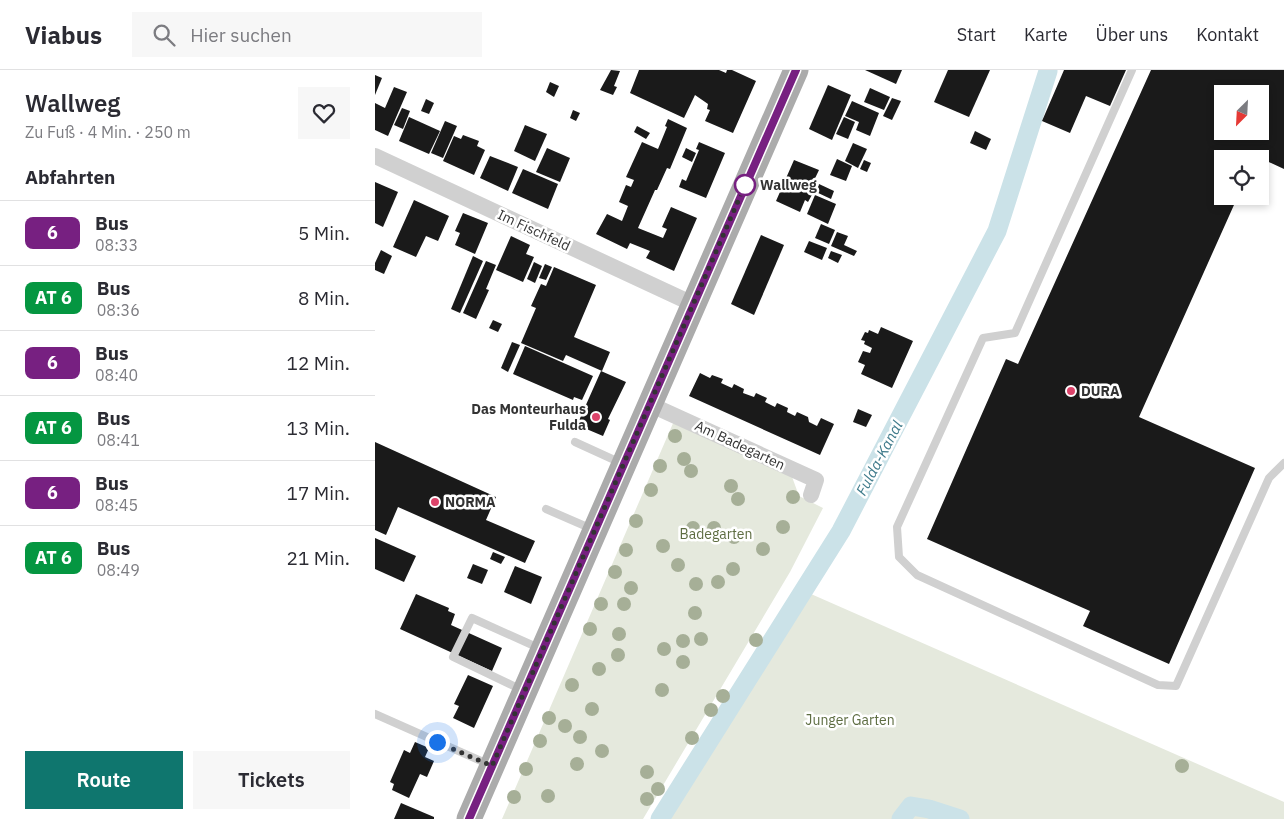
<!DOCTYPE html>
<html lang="de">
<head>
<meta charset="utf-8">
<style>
  body { margin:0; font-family:"IBM Plex Sans",sans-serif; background:#f7f7f7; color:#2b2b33; height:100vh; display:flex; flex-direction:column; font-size:19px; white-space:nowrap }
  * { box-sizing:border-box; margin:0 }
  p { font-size:16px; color:#7c7c81 }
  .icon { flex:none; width:28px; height:28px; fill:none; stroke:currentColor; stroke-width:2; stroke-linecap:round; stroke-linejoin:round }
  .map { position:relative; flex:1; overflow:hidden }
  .sheet { display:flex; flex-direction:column; background:#fff; width:375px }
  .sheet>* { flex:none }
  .badge { padding:0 10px; border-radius:8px; font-size:18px; line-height:32px }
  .needle { width:32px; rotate:204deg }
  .buttons { position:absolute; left:839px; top:15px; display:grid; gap:10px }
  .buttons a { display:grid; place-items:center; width:55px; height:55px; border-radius:0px; background:#fff; box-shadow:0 2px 8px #0003; font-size:25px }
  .you { position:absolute; width:25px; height:25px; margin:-12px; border:4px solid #fff; border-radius:50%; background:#1a73e8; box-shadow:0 0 0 8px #1a73e833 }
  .map>.badge { position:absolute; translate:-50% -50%; box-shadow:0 0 0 2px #fff }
  h2 { padding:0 25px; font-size:19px; line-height:45px }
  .round { display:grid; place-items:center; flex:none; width:52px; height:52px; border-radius:0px; background:#f7f7f7 }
  .headline { display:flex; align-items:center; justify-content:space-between; height:85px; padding:0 25px }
  h1 { font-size:24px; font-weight:600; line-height:38px }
  .cta { display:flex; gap:10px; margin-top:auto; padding:10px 25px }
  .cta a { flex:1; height:58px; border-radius:0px; background:#0f766e; color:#fff; font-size:20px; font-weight:600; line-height:58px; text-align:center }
  .cta a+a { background:#f7f7f7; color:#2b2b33 }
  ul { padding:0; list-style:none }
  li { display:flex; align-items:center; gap:15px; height:65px; padding:0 25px; border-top:1px solid #e1e1e2 }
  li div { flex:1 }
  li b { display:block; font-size:19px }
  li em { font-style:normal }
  li .badge { min-width:55px; font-weight:700; text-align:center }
  header { display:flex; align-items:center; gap:30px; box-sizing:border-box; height:70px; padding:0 25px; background:#fff; border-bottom:1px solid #e1e1e2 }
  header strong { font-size:24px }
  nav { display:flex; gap:28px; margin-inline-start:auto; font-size:18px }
  .search { width:350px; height:45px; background:#f7f7f7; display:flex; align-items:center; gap:12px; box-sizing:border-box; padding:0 18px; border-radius:0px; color:#7c7c81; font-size:19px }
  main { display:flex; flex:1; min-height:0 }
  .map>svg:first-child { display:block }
</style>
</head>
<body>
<header>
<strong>Viabus</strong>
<div class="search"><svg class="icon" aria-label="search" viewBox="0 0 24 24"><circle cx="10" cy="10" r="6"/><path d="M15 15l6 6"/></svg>Hier suchen</div>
<nav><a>Start</a><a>Karte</a><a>Über uns</a><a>Kontakt</a></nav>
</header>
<main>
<section class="sheet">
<div class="headline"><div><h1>Wallweg</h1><p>Zu Fuß · 4 Min. · 250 m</p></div><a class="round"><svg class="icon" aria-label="heart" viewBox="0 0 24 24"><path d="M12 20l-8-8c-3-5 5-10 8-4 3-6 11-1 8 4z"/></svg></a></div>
<h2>Abfahrten</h2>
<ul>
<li><span class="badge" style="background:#772081;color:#fff">6</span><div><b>Bus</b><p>08:33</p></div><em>5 Min.</em></li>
<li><span class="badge" style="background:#059641;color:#fff">AT 6</span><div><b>Bus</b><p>08:36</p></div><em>8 Min.</em></li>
<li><span class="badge" style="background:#772081;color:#fff">6</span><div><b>Bus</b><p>08:40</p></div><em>12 Min.</em></li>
<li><span class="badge" style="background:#059641;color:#fff">AT 6</span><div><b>Bus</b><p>08:41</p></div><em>13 Min.</em></li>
<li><span class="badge" style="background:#772081;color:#fff">6</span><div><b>Bus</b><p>08:45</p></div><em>17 Min.</em></li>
<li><span class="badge" style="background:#059641;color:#fff">AT 6</span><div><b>Bus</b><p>08:49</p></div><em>21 Min.</em></li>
</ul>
<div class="cta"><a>Route</a><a>Tickets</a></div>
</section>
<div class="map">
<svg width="909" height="749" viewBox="0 0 909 749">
  <rect width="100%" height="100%" fill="#fff"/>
  <g fill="#e5e9dd">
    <polygon points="299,351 416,404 424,426 448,438 415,502 268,749 127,749"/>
    <polygon points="436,524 909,732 909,749 293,749"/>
  </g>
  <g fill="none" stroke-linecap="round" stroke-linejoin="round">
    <g stroke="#cbe2e8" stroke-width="19">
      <polyline points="285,749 466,461 622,161 673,1"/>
      <polyline points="526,749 536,736 554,739 585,749"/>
    </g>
  </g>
  <g fill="#1a1a1a" fill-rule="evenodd">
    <polygon points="236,0 245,1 239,16 242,17 238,25 225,20"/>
    <polygon points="264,0 344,0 351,3 352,0 357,0 381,11 358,63 330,51 335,40 332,39 333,34 320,25 309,48 255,23"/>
    <polygon points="490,0 527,0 521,14"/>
    <polygon points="573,0 615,0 594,47 559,32"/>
    <polygon points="689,0 751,0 735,36 711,26 695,63 667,51"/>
    <path d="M776 0H909V99L881 86 880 89H848V126H863L764 347 880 398 794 594 708 556 715 541 552 469 631 289 643 294ZM848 24H885V61H848Z"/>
    <polygon points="0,5 7,8 0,25"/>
    <polygon points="175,12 184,16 179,27 171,22"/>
    <polygon points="453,15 476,25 457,70 434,59"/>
    <polygon points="19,17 32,22 13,66 0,60 0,33 10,38"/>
    <polygon points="495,18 515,27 509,40 489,32"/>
    <polygon points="517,28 526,31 517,50 508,46"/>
    <polygon points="51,29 59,33 54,44 46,41"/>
    <polygon points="477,31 504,43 495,66 481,60 484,52 470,46"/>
    <polygon points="27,38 35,41 28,59 19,55"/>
    <polygon points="198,40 205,43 201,51 195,48"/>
    <polygon points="34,47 65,61 54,84 24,71"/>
    <polygon points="469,47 480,52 473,69 461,64"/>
    <polygon points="293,49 312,58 295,99 292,98 282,120 280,120 263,158 288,168 292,159 287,157 296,137 322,148 299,201 271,188 275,181 255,173 252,179 221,164 232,144 247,151 253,136 244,132 251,115 256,117 259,110 251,107 267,72 283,79 292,57 290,56"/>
    <polygon points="70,51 82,56 68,88 56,83"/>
    <polygon points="150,55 172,64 160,91 139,81"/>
    <polygon points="262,56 275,63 271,69 259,62"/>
    <polygon points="600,61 616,69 611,80 595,73"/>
    <polygon points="88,65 104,71 102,76 110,80 99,105 68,91 79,66 86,69"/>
    <polygon points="324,72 350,83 331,128 304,117 307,109 311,111 324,80 321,79"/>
    <polygon points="478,73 492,79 483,98 470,91"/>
    <polygon points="172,78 195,88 185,112 161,102"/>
    <polygon points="311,78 321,83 317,92 307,87"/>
    <polygon points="115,86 143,97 133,121 105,108"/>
    <polygon points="462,89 477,96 471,111 455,105"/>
    <polygon points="419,90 444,100 434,121 438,123 433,132 430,130 425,142 401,131"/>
    <polygon points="489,90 496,93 492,102 485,99"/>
    <polygon points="148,99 183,114 173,139 137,123"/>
    <polygon points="0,112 23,122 8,157 0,153"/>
    <polygon points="444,114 459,121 456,129 441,122"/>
    <polygon points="440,125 461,134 453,154 432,144"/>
    <polygon points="39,130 74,146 63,171 51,166 41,187 18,177"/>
    <polygon points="88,143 113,153 100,184 80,175 85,163 80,161"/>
    <polygon points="446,154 460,160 454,174 440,168"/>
    <polygon points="462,162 473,166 469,175 482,181 479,186 456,176"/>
    <polygon points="386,165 409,175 379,245 356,234"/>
    <polygon points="136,166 155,175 151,184 159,187 148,212 121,200"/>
    <polygon points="434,171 452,178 447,190 429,182"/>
    <polygon points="6,180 17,186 9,204 0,200 0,193"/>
    <polygon points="456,181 467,185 463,193 453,188"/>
    <polygon points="98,186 108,191 85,243 76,239"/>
    <polygon points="111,191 121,195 111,219 114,220 101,249 88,243"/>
    <polygon points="159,192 167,196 160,213 152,209"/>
    <polygon points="170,194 177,197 171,210 164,208"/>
    <polygon points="179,197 221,215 199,267 235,282 227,301 191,285 188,291 146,273 161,238 156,236 166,214 171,216"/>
    <polygon points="118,250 127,254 123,262 114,258"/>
    <polygon points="506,257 538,271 517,318 486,304 490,295 483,292 488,281 495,283 497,278 489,274 490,271 486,270 490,262 493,263 494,260 503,264"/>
    <polygon points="137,272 145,275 133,302 126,298"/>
    <polygon points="150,276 218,306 207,330 199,327 198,330 138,304"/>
    <polygon points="226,301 251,312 233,349 235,350 228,366 202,355"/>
    <polygon points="325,303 335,308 337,305 348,309 346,313 357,318 359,314 369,319 368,323 379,327 381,323 392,328 390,332 400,337 402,333 413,338 412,342 420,346 422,342 433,347 434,352 442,356 446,348 459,354 445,385 314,326"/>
    <polygon points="483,339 497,345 491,357 478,352"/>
    <polygon points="0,372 121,427 111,450 160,471 150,493 23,437 11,465 0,460"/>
    <polygon points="0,468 41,486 29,512 0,499"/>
    <polygon points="118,482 130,487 126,494 115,489"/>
    <polygon points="98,494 113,500 107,514 92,508"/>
    <polygon points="140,496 167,507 156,534 129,522"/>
    <polygon points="41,524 74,538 73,541 80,544 76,555 127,578 117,601 25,559"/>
    <polygon points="93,605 118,616 99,658 78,648 84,636 79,634"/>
    <polygon points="40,672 54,678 50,687 59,691 52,707 45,704 34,728 17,720 19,714 15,712 29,680 35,683"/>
    <polygon points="26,733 59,747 59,749 19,749"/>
  </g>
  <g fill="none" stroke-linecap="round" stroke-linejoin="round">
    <g stroke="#d0d0d0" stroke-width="8">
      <polyline points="757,0 640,263 608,268 522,457 524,487 542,505 783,615 801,616 894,408 909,393"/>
      <polyline points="200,372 246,393"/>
      <polyline points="171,439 217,459"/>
      <polyline points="147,620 78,587 97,548 166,579"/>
      <polyline points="0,644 115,695"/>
    </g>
    <g stroke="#d0d0d0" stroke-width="16">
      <polyline points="0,86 318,234"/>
      <polyline points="274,334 441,410 436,425"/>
    </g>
    <polyline stroke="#ababab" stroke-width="25" points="94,749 421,0"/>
  </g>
  <g fill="#a6af97">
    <circle cx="300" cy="366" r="7"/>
    <circle cx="309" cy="389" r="7"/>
    <circle cx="285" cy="396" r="7"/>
    <circle cx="316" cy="401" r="7"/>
    <circle cx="356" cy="416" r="7"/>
    <circle cx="276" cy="420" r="7"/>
    <circle cx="418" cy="427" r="7"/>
    <circle cx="363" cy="429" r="7"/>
    <circle cx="261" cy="451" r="7"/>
    <circle cx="408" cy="457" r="7"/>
    <circle cx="318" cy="458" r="7"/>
    <circle cx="339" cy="458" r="7"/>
    <circle cx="359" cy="467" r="7"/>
    <circle cx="288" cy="476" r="7"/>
    <circle cx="388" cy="479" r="7"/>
    <circle cx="251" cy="480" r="7"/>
    <circle cx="303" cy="495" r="7"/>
    <circle cx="358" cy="499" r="7"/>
    <circle cx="240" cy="502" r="7"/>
    <circle cx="343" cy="512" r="7"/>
    <circle cx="321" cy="514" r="7"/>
    <circle cx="256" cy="518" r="7"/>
    <circle cx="226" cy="534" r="7"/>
    <circle cx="249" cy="534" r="7"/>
    <circle cx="320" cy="543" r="7"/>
    <circle cx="215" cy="559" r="7"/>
    <circle cx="244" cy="564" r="7"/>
    <circle cx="326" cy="569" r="7"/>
    <circle cx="381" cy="570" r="7"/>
    <circle cx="308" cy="571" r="7"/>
    <circle cx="289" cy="579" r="7"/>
    <circle cx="243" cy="585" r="7"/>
    <circle cx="308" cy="592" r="7"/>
    <circle cx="224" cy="599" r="7"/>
    <circle cx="197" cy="615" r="7"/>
    <circle cx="287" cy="620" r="7"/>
    <circle cx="348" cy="626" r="7"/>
    <circle cx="217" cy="639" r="7"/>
    <circle cx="336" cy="640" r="7"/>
    <circle cx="174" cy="648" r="7"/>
    <circle cx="190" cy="656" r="7"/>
    <circle cx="205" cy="667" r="7"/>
    <circle cx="317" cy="668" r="7"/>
    <circle cx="165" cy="671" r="7"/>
    <circle cx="227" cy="681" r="7"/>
    <circle cx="202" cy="694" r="7"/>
    <circle cx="807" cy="696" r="7"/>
    <circle cx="151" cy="699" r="7"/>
    <circle cx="272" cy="702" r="7"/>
    <circle cx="283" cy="719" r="7"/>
    <circle cx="173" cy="726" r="7"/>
    <circle cx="139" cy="727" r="7"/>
    <circle cx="272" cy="729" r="7"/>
  </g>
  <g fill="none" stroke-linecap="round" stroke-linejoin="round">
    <g stroke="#fff" stroke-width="11">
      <polyline id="line" points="94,749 421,0"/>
    </g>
    <use href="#line" stroke="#772081" stroke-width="8"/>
    <polyline stroke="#333" stroke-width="5" stroke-dasharray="0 9" points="62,672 117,696 370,115"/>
  </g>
  <circle fill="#fff" stroke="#772081" stroke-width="2.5" cx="370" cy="115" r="10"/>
  <g fill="#dc436a" stroke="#fff" stroke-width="2">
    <circle cx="696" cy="321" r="5"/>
    <circle cx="221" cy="347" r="5"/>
    <circle cx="60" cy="432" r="5"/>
  </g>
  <g text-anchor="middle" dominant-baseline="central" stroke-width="5" stroke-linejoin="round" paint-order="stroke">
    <g font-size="14" font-weight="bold" fill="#333" stroke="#fff" text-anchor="start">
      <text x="385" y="115">Wallweg</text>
    </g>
    <g font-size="14" fill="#333" stroke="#fff">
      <text transform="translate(159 160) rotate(25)">Im Fischfeld</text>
      <text transform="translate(365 375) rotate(25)">Am Badegarten</text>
    </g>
    <g font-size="14" font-weight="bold" fill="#333" stroke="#fff" text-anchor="start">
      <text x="706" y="321">DURA</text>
      <text x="211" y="339" text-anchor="end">Das Monteurhaus<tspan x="211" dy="16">Fulda</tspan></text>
      <text x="70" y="432">NORMA</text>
    </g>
    <g font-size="14" fill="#5e6d42" stroke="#fff">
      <text x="341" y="464">Badegarten</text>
      <text x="475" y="650">Junger Garten</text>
    </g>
    <g font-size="15" font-style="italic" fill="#417c8c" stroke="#fff">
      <text transform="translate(504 388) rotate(-62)">Fulda-Kanal</text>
    </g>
  </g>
</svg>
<div class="buttons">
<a><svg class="needle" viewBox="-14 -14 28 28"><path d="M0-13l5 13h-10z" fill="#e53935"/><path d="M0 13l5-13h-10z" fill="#7c7c81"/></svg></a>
<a><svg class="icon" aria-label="locate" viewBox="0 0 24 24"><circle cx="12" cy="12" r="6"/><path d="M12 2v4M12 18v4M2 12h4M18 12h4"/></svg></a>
</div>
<div class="you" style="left:62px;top:672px"></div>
</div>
</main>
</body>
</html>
